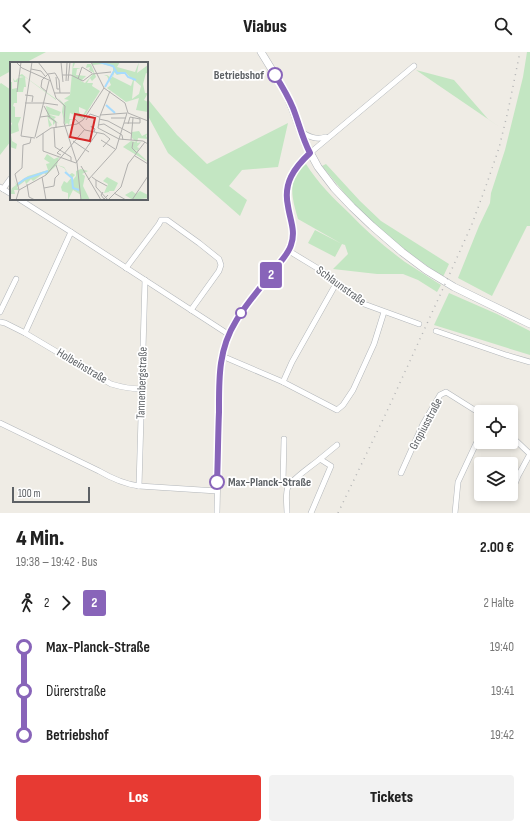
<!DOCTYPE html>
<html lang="de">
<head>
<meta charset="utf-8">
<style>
  body { margin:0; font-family:"Sofia Sans Condensed",sans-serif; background:#f2f2f2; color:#222; height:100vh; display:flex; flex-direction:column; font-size:15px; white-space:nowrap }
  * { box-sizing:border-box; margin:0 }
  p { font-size:13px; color:#767676 }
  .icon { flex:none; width:22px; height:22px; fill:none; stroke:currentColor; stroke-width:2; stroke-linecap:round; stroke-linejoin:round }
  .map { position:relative; height:461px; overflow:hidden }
  .details { display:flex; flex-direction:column; background:#fff; flex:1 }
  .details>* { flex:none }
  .badge { padding:0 8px; border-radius:3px; font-size:14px; line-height:26px }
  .controls { position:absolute; left:474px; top:353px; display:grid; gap:8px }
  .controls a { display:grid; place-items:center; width:44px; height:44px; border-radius:4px; background:#fff; box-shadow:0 2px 6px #0003; font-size:20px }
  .scale { position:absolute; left:12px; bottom:10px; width:78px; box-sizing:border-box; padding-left:4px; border:2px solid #5d6165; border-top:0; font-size:11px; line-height:14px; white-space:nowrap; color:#5d6165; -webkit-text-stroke:3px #fff; paint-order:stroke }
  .map>.badge { position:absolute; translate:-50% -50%; box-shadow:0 0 0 2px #fff }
  .legs { display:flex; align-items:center; gap:6px; height:44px; padding:0 16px; font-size:13px }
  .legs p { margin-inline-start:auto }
  .headline { display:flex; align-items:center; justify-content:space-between; height:68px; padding:0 16px }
  h1 { font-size:22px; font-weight:800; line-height:30px }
  .primary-button { display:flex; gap:8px; margin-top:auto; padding:8px 16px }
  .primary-button a { flex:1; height:46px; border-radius:4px; background:#e73a33; color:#fff; font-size:16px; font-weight:800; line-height:46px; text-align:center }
  .primary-button a+a { background:#f2f2f2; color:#222 }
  ul { padding:0 16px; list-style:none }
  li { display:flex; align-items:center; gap:14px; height:44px; font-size:15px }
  li i { display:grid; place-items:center; width:6px; height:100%; margin:0 5px; background:currentColor }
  li i::after { content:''; width:10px; height:10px; margin:-5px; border:3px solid; border-radius:50%; background:#fff }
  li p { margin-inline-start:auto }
  li:first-child i { background:linear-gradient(#0000 50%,currentColor 0) }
  li:last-child i { background:linear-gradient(currentColor 50%,#0000 0) }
  header { display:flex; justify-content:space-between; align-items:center; height:52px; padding:0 16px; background:#fff; font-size:18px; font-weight:800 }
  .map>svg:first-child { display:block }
</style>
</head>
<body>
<header><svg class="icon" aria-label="back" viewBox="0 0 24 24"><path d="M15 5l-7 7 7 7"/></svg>Viabus<svg class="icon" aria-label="search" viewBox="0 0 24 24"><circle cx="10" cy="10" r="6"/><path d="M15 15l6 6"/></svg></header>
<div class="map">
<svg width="530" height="461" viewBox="0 0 530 461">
  <rect width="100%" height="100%" fill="#efece5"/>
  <g fill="#c3e6c2">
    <polygon points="0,0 46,0 25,11 11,11 11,19 0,25"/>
    <polygon points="527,0 530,0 530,174 527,174 492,244 458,226 479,174 490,151 491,141 505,98 523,25"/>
    <polygon points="416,18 454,28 488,67 501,76"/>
    <polygon points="1,31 11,38 11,89 0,103 0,32"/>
    <polygon points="147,46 177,83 207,112 288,71 278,115 242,118 229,134 247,148 240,164 168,101 147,62"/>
    <path d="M306 112C318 131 333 146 349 161 366 179 385 195 405 210 417 218 429 225 441 233L437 240 418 228 403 222H377L333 217 348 202 345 193 342 192 335 205 308 191 315 178 342 192 298 167C292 146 286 127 306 112Z"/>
    <path d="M326 112 360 149 381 169 449 212 443 225C422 210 401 196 381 179 359 160 341 137 322 114Z"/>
    <polygon points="449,241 497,262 530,279 530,303 434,273"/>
  </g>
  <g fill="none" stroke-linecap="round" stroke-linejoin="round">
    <g stroke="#b2b6ba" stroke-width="6">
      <g id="minor">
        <path d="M300 79C309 85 316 88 326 85"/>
        <polyline points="0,135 11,142"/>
        <polyline points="3,137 11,126"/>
        <polyline points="19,147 71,180 228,282"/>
        <polyline points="289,199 327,222 364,252 419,272"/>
        <polyline points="126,216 159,172 161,168 167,168 199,191 219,207 221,213 219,219 191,258"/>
        <polyline points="0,260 16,227"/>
        <path d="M0 270 5 271 25 281 111 332C121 335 130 337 142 337"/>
        <polyline points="436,279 506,303 530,310"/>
        <polyline points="25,281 71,180"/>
        <polyline points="222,304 283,330 337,358 343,353 353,338 374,292 384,260"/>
        <polyline points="283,330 292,310 337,230"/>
        <path d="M0 371 99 419C111 426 124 432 139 434L217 439"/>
        <polyline points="511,384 530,402"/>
        <polyline points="284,387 283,430 286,433 288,434"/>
        <polyline points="320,407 337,393"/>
        <polyline points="401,421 423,372 440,343 446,340 481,362"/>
        <polyline points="139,434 145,228"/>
        <polyline points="510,445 518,424 530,402"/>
        <path d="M217 461 220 322 222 304 226 288 228 282 236 268 289 199C296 181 292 174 288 156 282 133 294 116 310 101L414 14"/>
        <path d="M287 461C287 454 285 441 288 435 292 427 313 413 320 407L331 414 311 461"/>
        <polyline points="455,461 458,430 481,381"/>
      </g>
    </g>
    <g stroke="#b1b5ba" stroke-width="8">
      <polyline id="secondary" points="261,0 285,39 293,58 305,91 318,115 334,136 352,155 372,174 402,200 426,218 454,235 530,272"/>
    </g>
    <use href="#minor" stroke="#fff" stroke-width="5"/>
    <use href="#secondary" stroke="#fff" stroke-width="7"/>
    <polyline stroke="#b3b4b5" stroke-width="1.5" stroke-dasharray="1 5" stroke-linecap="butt" points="338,461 388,357 451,219 472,172 486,134 499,96 508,59 520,0"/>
  </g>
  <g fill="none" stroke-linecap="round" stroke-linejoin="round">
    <g stroke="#fff" stroke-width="9">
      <path id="line-1" d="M217 430C218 406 218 383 219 360 219 327 218 298 236 269 247 250 265 231 278 213 283 207 289 200 291 193 296 179 290 168 288 154 283 131 294 116 310 101 302 86 299 71 293 56 288 44 282 34 275 23"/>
    </g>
    <use href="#line-1" stroke="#8864b9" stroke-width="6"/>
  </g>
  <g fill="#fff" stroke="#8864b9" stroke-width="2">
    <circle cx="275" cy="23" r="7"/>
    <circle cx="241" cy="261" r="5"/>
    <circle cx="217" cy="430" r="7"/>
  </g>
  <g text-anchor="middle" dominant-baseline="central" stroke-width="3.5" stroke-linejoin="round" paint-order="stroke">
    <g font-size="12" font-weight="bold" fill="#5d6165" stroke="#fff" text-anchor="end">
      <text x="264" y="23">Betriebshof</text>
      <text x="228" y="430" text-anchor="start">Max-Planck-Straße</text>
    </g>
    <g font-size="12" fill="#5d6165" stroke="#fff">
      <text transform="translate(341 234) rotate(36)">Schlaunstraße</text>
      <text transform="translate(82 314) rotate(31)">Holbeinstraße</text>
      <text transform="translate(142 331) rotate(-88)">Tannenbergstraße</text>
      <text transform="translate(426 372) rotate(-62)">Gropiusstraße</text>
    </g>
  </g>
  <g transform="translate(10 10)">
    <rect width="138" height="138" fill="#efece5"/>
    <path d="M63 0 65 1 63 6H71L67 7 66 13 76 14 71 19 75 21 84 11 79 8 80 5 76 6 77 2H81L86 15 82 19 80 16 77 21H83L82 24 90 29 75 53H73L76 48 69 45V50L74 57 60 51 59 57H64L60 58 59 63 57 61 55 63 52 50 53 43 48 36 55 43 54 41 59 38 54 37 60 33ZM81 0H119H110L107 5 125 10 129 0 127 11 138 3V12L136 11 133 22 135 31H138L134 38 138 40V50L126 48 129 36 116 40 97 26 101 23 97 14H94L97 13 101 16 103 14V5L93 2 83 3ZM104 10 107 13 116 11 123 18 121 24 103 15ZM124 18 131 24 129 32 122 37ZM12 12 18 17 46 37V38L15 15 16 25H14L13 30H7V41H4L3 44 5 45V55H11L8 62 9 69 1 72 2 79 7 82 6 87 0 85V67L2 61 0 60V20H2V27L7 26V20H4L3 16 5 19 8 16 14 15 8 14ZM36 44 51 50 49 54 38 52 46 55 44 57 49 62 46 60 43 63V59L38 56 42 63 39 65ZM129 69 132 74 138 71 136 74 138 77 128 76 127 81 131 80 127 85 129 86 128 89 125 88 134 96 136 93 134 96 138 100 113 85 121 79 126 80 122 76V70ZM37 92 44 97 49 95 47 103 54 105 59 113 62 111 65 113 62 116 63 118 66 114V109L71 107 78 109 72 112 75 114 73 124 80 138H71V133L63 128 58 138V131L52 129 51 125 54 119 57 121 61 116 54 106 47 103 36 113 34 111 23 119 21 117 16 122 15 119 7 125 9 128H4L5 132H0L2 126 6 123 3 116H0H3L6 122 18 114 38 108 36 102 40 101 34 97ZM97 115 108 121 104 129H99L100 132 99 130 94 131 98 122 93 119ZM122 129 126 132 130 129 138 133V136L123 138 115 133Z" fill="#c3e6c2" fill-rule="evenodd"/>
    <path fill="none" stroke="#a6dbfe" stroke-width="2" d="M89 0 103 4 107 11H115L118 15 126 18M95 25 104 9M96 43 105 51M55 110 62 116 63 126 69 128M8 122 15 117 38 109"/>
    <path fill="none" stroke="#b1b0ae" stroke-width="1" d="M6 0 12 6 41 19M22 0 11 74 25 76M28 0 39 14 46 36 55 44 54 61 67 101 71 138M51 0 53 20M81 0 94 26M21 7 31 9 35 14M52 13H61L73 19 82 12 101 10M46 15 47 27H49M68 17 72 5 82 11M56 19 57 1M58 19 60 0M94 26 115 41 118 51 138 59M100 29 90 54 88 66 109 77M7 30 11 0M37 30 31 25 32 18 38 12 45 11 49 18 50 31M44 31H60M15 33 23 34 22 40M15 41H34M34 41 48 43M34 44 40 55M90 53 117 51M30 55 38 54 46 60V66M101 56H116M65 57 75 68 94 72 100 77 93 85M89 57 98 59 122 72M76 58 80 52 89 55M114 61H130V56M118 62 120 55 130 57M88 63 94 62 112 73 113 78M55 64 67 62 73 58 94 26M44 66 45 85 61 95V99M84 70 85 67 82 66 81 64 85 67M33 71V89L66 101 87 71M25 75 39 19M26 76 41 66 55 64M109 77 133 79 138 82M109 77 117 51M91 78 105 87M121 78 123 56M63 79 79 90M123 80 122 86 127 91M51 93 47 91 53 85M125 94 138 102M71 104 91 138M32 115 36 138M82 115 86 118V125L98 138M78 118 106 87 109 77M86 118 97 124M17 122 19 135 25 138M34 126 44 124 45 116 49 112 46 103M9 128 36 113 75 67M93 130 91 133 94 137 98 133M104 131 116 138M6 138 9 128 5 112 12 106 13 83 20 81 21 76M98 138 111 125 118 102 135 80M122 138 138 114"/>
    <path fill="#d62828" fill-opacity="0.15" stroke="#d62828" stroke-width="2" d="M65 52 85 56 80 79 60 75Z"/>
    <rect width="138" height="138" fill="none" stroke="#5d6165" stroke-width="2"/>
  </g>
</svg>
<div class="controls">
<a><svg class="icon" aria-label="locate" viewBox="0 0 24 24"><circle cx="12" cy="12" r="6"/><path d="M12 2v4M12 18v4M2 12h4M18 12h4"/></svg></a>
<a><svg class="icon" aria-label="layers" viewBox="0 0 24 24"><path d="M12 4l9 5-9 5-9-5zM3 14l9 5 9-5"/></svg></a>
</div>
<div class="scale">100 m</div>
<b class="badge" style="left:271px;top:223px;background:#8864b9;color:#fff">2</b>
</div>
<section class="details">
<div class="headline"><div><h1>4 Min.</h1><p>19:38 – 19:42 · Bus</p></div><b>2.00 €</b></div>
<div class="legs"><svg class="icon" aria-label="walk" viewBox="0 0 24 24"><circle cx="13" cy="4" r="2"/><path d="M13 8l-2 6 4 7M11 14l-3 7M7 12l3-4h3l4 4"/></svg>2<svg class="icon" aria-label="forward" viewBox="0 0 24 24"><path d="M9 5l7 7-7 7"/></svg><b class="badge" style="background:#8864b9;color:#fff">2</b><p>2 Halte</p></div>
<ul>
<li><i style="color:#8864b9"></i><b>Max-Planck-Straße</b><p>19:40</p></li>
<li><i style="color:#8864b9"></i><span>Dürerstraße</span><p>19:41</p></li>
<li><i style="color:#8864b9"></i><b>Betriebshof</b><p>19:42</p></li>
</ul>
<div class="primary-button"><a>Los</a><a>Tickets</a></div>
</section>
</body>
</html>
